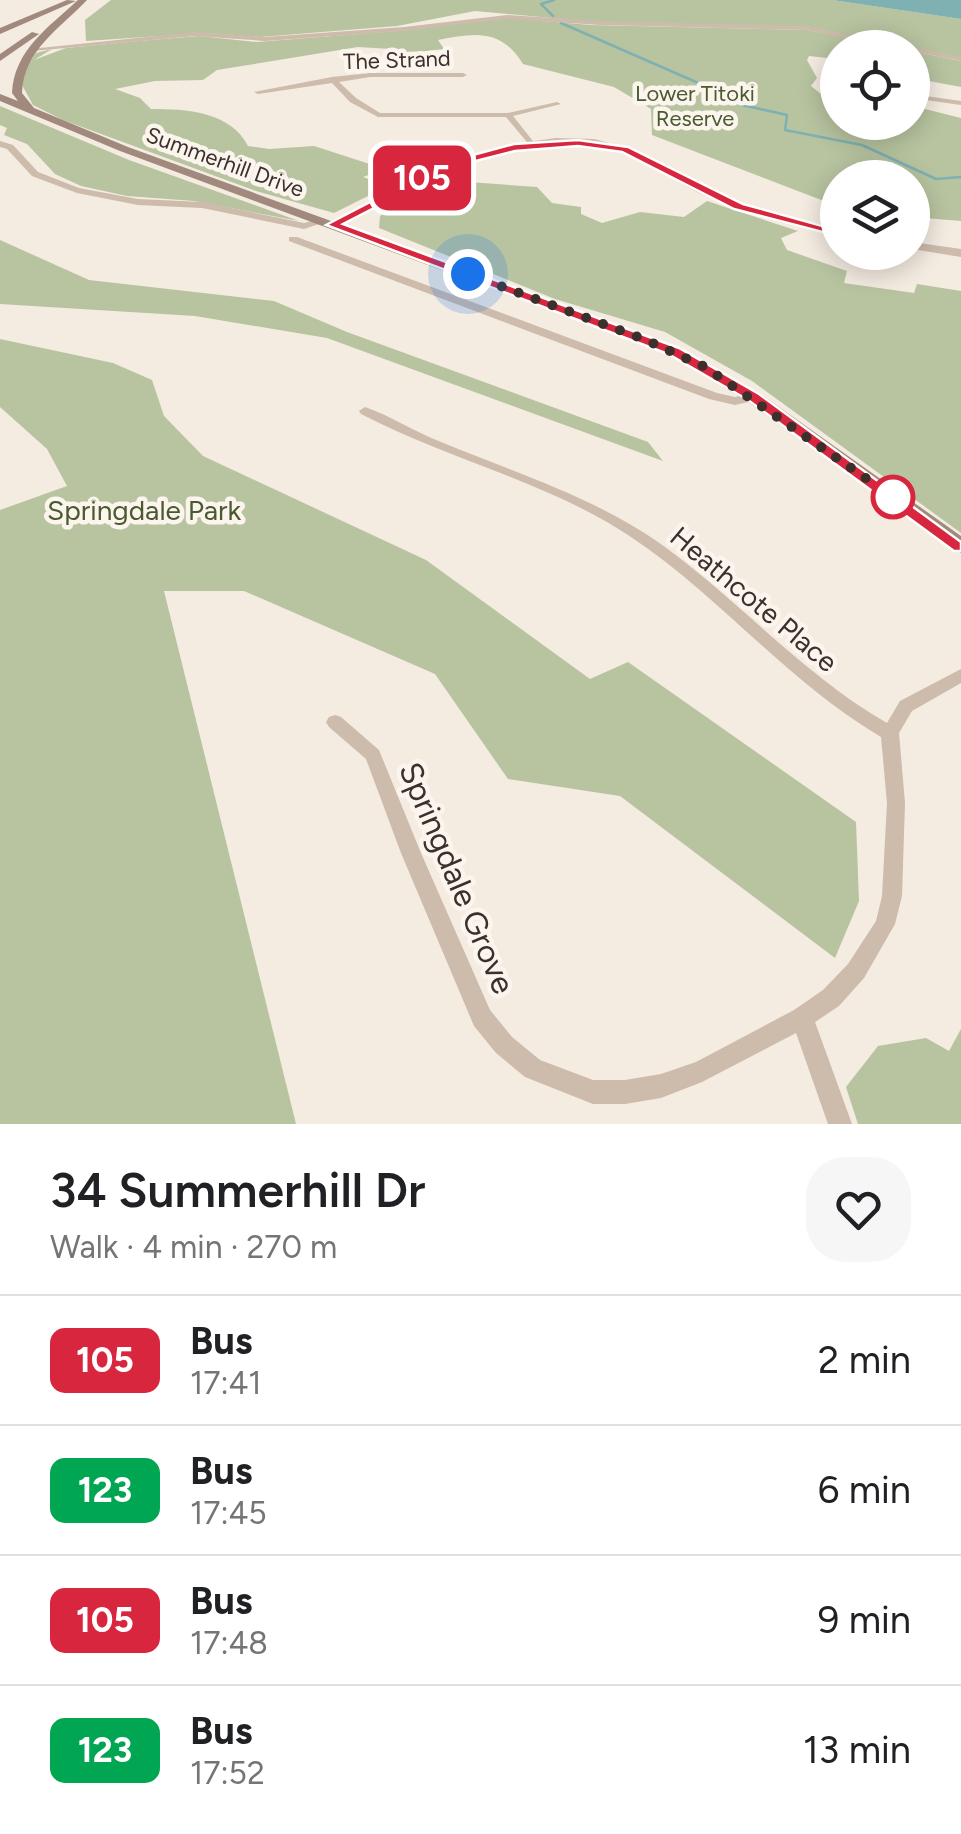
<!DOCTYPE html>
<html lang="en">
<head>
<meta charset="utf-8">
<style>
  body { margin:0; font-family:Figtree,sans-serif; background:#f6f6f6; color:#202124; height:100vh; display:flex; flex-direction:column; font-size:38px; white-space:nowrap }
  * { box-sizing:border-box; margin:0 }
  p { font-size:32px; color:#757577 }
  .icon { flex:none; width:55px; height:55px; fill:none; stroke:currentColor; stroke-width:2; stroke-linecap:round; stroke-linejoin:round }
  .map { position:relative; height:1124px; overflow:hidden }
  .details { display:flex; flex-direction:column; background:#fff; flex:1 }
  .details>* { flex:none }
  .badge { padding:0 20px; border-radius:15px; font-size:35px; line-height:65px }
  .fabs { position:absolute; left:820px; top:30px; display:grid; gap:20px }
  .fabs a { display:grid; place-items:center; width:110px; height:110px; border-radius:50%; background:#fff; box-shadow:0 5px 25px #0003; font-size:50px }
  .you { position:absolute; width:50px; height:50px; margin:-25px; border:8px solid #fff; border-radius:50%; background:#1a73e8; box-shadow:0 0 0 15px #1a73e833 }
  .map>.badge { position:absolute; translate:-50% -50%; box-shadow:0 0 0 5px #fff }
  .round { display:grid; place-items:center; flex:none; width:105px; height:105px; border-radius:40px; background:#f6f6f6 }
  .head { display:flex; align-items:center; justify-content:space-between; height:170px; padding:0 50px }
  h1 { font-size:48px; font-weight:600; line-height:75px }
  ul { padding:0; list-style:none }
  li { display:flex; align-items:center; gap:30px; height:130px; padding:0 50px; border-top:2px solid #e0e0e0 }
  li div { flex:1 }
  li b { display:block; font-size:38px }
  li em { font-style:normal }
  li .badge { min-width:110px; font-weight:700; text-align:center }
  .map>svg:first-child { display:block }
</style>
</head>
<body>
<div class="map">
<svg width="961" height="1124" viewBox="0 0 961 1124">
  <rect width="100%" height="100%" fill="#f4ebe1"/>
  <g fill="#b8c4a0">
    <polygon points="111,0 832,0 961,19 961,58 809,28 608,23 475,11 397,26 260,37 205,33 86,41 85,20"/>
    <path d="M507 18 591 25 807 30 898 47 838 48 837 59 809 56 807 60 817 78 811 86 821 94 837 99 838 122H912L913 106 961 118V221L913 217 912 178H838L837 206 652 135 651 109 614 87 523 64C501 28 474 33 438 40L444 49 391 55 392 49 358 47 217 70 203 80 155 81 115 89 140 98 151 109C186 109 230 111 248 146L269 149 314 146 385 169 363 177 388 186 334 213 256 191 63 120 33 105 22 85 26 68 36 53 52 49 34 60 66 48 139 41 199 36 257 42 410 30Z"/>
    <polygon points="912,51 961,61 961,87 913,78"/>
    <polygon points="0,106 129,160 299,221 194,201 127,196 81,186 55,174 27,144 4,135 7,128 0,125"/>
    <polygon points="455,181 537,187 552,203 581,207 581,214 602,223 640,212 684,217 707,201 798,231 781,238 787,250 847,271 844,283 914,293 917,284 961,291 961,533 752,381 665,332 555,299 379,228 380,216 407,198"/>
    <polygon points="0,240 89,280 274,301 347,332 648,442 663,461 327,338 195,316 0,304"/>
    <polygon points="0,339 113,363 152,380 164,416 203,456 426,560 590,679 628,662 856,822 859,901 835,958 620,796 508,779 435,674 244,591 164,591 296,1124 0,1124 0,510 67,486 47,449 0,407"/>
    <polygon points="961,1029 961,1124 858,1124 846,1087 878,1046 926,1038 949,1051"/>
  </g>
  <polygon fill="#7fb0b2" points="832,0 961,0 961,19"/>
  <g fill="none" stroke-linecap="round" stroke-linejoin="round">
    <g stroke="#7fb0b2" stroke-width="2.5">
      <polyline points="553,16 541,4 554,0"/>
      <polyline points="561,23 696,82 729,102 787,115 785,130 862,145 936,179 961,177"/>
    </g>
    <g fill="#cdbbac" fill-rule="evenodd">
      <polygon points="507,15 600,21 807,26 907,48 892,48 807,30 600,25 507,19 404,31 265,41 195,36 33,51 30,49 195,32 265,37 404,27"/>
      <polygon points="912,47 961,57 961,61 912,51 912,48 910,48"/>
      <polygon points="370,73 463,73 467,75 463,77 370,77 339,82 356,98 380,113 508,113 557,102 561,104 513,116 536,145 532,148 506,117 378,117 350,102 332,83 258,94 254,92 332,77"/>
      <polygon points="912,94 961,101 961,105 912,98"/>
      <polygon points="0,141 13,145 38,172 79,188 138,199 202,202 304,223 323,218 328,221 304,229 202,208 138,205 77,193 32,176 7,149 0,147"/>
      <polygon points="289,237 297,237 717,393 735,397 753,393 759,397 757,400 735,405 709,399 289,241"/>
      <path d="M365 407C391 416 415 432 441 442 521 475 604 500 673 553 746 608 807 677 887 723L900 701 961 669V683L912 711 899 733 905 803 902 896 895 924 864 978 839 1006 815 1022 852 1124H828L796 1033 702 1082 661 1098 625 1104H593L525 1077 496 1053 474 1026 401 853 366 759 329 727 326 722 329 717 335 715 341 717 379 750 421 853 490 1010 512 1037 540 1060 593 1080H625L661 1074 696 1062 794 1010 823 990 848 964 876 921 882 896 887 803 881 737C786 681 721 597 631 537 551 483 447 459 361 414L359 411Z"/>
    </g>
    <g fill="#cdbbac" fill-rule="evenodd">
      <path d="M556 138 594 139 634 150 699 185 741 203 790 218 838 228V235C790 226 743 214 699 193 674 181 651 163 624 153 525 120 420 182 336 227L326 225 433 170 513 144Z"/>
      <polygon points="912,242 961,249 961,257 912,249"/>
    </g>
    <g fill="#a18a7d" fill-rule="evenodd">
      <polygon points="67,0 76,1 0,34 0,28"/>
      <path d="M78 0H87C60 29 24 49 22 93L34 108 128 147 680 348 759 393 961 536V553L747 401 668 354 120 151 0 101V94L18 101 12 93C14 50 49 27 78 0Z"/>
      <polygon points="32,32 39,34 0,61 0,54"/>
    </g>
  </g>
  <polygon fill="#d7263d" stroke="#fff" stroke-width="2.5" points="578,140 628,147 743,204 844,232 838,236 734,209 622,152 578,146 515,151 456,166 343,224 679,348 759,394 961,542 961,551 954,551 748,400 668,354 326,225 447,162 514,144"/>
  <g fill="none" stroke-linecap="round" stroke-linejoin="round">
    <polyline stroke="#3b302b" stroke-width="10" stroke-dasharray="0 18" points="468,274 646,340 705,367 893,497"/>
  </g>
  <circle fill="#fff" stroke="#d7263d" stroke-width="5" cx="893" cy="497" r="20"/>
  <g text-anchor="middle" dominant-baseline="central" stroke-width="9" stroke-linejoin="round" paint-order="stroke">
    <g font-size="22" fill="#3b302b" stroke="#fbf5ee">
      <text transform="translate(397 60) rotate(-2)">The Strand</text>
      <text transform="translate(225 162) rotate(20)">Summerhill Drive</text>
    </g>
    <g font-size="22" fill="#4a5a2e" stroke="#fbf5ee">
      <text x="695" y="93">Lower Titoki<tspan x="695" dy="25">Reserve</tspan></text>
    </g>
    <g font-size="28" fill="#4a5a2e" stroke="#fbf5ee">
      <text x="144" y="510">Springdale Park</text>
    </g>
    <g font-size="28" fill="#3b302b" stroke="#fbf5ee">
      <text transform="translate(754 599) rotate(40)">Heathcote Place</text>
    </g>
    <g font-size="32" fill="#3b302b" stroke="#fbf5ee">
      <text transform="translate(457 878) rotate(67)">Springdale Grove</text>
    </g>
  </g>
</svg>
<div class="fabs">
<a><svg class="icon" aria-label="locate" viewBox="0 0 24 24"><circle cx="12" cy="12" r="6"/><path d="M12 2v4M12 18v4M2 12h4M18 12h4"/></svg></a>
<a><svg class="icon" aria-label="layers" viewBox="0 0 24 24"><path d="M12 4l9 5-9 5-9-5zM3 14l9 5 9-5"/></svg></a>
</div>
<div class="you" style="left:468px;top:274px"></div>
<b class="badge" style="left:422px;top:178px;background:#d7263d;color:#fff">105</b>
</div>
<section class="details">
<div class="head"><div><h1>34 Summerhill Dr</h1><p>Walk · 4 min · 270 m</p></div><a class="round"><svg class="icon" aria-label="heart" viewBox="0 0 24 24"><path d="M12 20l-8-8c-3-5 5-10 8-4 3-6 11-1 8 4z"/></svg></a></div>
<ul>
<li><span class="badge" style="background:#d7263d;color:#fff">105</span><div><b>Bus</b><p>17:41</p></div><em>2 min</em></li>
<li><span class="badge" style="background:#00a651;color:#fff">123</span><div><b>Bus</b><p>17:45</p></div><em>6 min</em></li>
<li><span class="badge" style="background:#d7263d;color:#fff">105</span><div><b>Bus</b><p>17:48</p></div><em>9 min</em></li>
<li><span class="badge" style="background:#00a651;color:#fff">123</span><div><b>Bus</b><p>17:52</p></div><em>13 min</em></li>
</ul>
</section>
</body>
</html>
